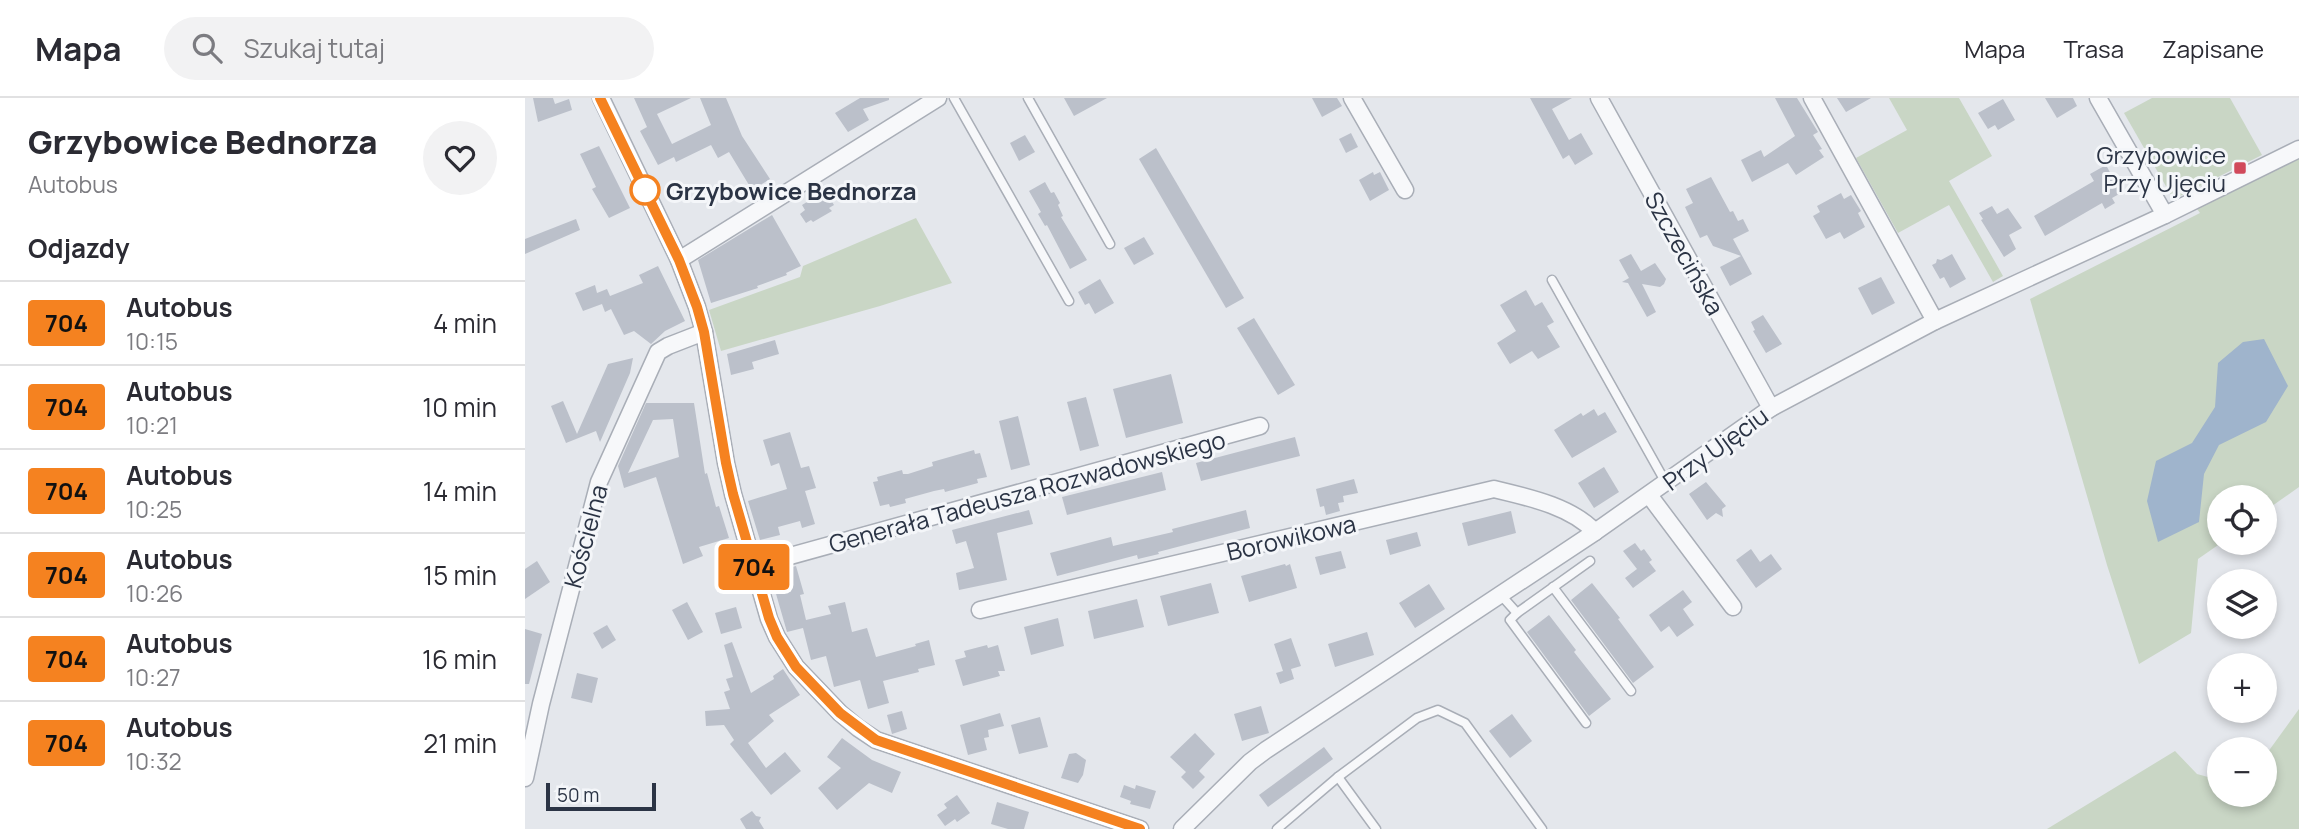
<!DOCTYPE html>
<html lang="pl">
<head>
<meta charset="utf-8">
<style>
  body { margin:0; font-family:Manrope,sans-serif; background:#f2f2f3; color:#2b2b33; height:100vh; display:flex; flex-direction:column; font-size:26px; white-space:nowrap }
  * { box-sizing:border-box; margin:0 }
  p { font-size:23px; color:#7c7c81 }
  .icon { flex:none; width:38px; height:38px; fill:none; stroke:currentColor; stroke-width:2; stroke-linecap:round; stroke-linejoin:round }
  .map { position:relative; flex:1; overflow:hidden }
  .panel { display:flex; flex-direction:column; background:#fff; width:525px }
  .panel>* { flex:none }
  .badge { padding:0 14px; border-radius:5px; font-size:24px; line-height:46px }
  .fabs { position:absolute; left:1682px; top:387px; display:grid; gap:14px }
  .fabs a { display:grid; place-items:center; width:70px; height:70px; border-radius:50%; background:#fff; box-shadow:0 4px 10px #0003; font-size:35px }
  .scale { position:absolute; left:21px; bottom:18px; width:110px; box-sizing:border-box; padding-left:7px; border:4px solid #2b3445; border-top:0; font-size:19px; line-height:24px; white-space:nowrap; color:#2b3445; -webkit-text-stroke:5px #f4f6f9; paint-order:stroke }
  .map>.badge { position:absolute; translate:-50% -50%; box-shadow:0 0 0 4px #fff }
  h2 { padding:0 28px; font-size:26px; line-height:63px }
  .round { display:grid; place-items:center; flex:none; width:74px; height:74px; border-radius:37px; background:#f2f2f3 }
  .summary { display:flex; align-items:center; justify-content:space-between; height:119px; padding:0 28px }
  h1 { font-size:33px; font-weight:800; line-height:52px }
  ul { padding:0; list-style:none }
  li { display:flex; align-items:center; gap:21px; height:84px; padding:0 28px; border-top:2px solid #e1e1e2 }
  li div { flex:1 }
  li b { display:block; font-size:26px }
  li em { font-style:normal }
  li .badge { min-width:77px; font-weight:700; text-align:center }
  header { display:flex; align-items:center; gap:42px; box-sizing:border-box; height:98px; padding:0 35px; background:#fff; border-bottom:2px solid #e1e1e2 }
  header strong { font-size:33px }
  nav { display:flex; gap:38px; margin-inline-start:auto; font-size:24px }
  .search { width:490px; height:63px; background:#f2f2f3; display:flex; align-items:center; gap:18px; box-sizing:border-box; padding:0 24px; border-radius:38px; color:#7c7c81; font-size:26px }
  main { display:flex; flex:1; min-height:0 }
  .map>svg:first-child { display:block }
</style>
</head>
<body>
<header>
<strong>Mapa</strong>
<div class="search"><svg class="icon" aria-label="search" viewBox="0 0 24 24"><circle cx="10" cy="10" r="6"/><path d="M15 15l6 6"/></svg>Szukaj tutaj</div>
<nav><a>Mapa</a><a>Trasa</a><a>Zapisane</a></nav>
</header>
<main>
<section class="panel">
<div class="summary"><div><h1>Grzybowice Bednorza</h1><p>Autobus</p></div><a class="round"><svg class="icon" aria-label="heart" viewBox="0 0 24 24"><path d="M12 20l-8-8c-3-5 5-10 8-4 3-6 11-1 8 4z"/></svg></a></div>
<h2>Odjazdy</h2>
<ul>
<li><span class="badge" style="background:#f58220;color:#111">704</span><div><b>Autobus</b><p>10:15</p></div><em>4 min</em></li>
<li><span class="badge" style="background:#f58220;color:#111">704</span><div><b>Autobus</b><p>10:21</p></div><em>10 min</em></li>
<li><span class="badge" style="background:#f58220;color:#111">704</span><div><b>Autobus</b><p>10:25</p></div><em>14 min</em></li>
<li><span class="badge" style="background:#f58220;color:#111">704</span><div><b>Autobus</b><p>10:26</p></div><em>15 min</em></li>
<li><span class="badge" style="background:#f58220;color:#111">704</span><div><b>Autobus</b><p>10:27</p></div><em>16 min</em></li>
<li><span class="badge" style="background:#f58220;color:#111">704</span><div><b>Autobus</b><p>10:32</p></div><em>21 min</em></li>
</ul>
</section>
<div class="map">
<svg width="1774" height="731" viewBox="0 0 1774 731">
  <rect width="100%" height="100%" fill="#e4e7ec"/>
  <g fill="#c9d6c5">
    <polygon points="1364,0 1434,0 1467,58 1424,83 1478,178 1468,184 1424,107 1373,135 1331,60 1382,32"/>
    <polygon points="1627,0 1705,0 1737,57 1655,98 1646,97 1599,15"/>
    <polygon points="1774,56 1774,389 1740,413 1740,399 1694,399 1694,444 1696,445 1673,461 1666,535 1614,566 1582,467 1505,201 1675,115 1667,104"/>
    <polygon points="391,120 427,185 355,208 196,253 184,212 275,179 278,168"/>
    <polygon points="1774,611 1774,731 1522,731 1650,653 1672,676 1694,682 1694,696 1740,696 1740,658"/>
  </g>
  <polygon fill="#9fb4cc" points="1739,241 1763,288 1741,324 1694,347 1679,376 1674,424 1633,444 1622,403 1631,363 1667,345 1690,309 1693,265 1718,244"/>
  <g fill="#bbc0ca" fill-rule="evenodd">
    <polygon points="8,0 28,0 30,6 44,1 47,12 13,24"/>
    <polygon points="109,0 166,0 132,16 147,46 186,27 175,0 201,0 217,38 245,81 227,92 204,54 193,60 186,47 151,64 149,59 133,67 115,33 122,29"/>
    <polygon points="335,0 364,0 364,2 338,11 344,22 323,34 310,15"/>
    <polygon points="539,0 582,0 549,18"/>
    <polygon points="787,0 812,0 817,8 797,19"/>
    <polygon points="1005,0 1047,0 1027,11 1044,42 1056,35 1068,56 1050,67 1044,57 1038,61"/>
    <polygon points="1250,0 1272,0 1293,34 1288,37 1297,51 1294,52 1299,59 1271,77 1263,65 1227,84 1216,62 1236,52 1239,59 1270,38"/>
    <polygon points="1312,0 1346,0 1321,14"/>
    <polygon points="1520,0 1548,0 1552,8 1532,20"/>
    <polygon points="1478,1 1490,22 1473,32 1470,27 1463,31 1453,15"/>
    <polygon points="826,35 833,49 821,55 814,41"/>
    <polygon points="500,37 510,54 494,63 485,45"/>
    <polygon points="74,48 105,110 84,120 67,91 71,89 55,56"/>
    <polygon points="631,50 719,200 701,210 614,61"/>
    <polygon points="1581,67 1596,95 1587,100 1590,105 1580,111 1577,105 1520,138 1509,118 1569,83 1565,76"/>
    <polygon points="848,74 849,77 855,74 864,92 845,103 834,82"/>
    <polygon points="1186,79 1205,114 1208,113 1213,123 1218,121 1224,133 1208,141 1227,176 1205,188 1195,169 1216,158 1188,148 1182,137 1175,140 1160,109 1168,105 1161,91"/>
    <polygon points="520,84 526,95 529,94 535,105 533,107 538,118 536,119 562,162 545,171 522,127 520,128 513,116 516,114 504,93"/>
    <polygon points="1316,95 1319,101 1326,97 1336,113 1333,115 1340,129 1319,141 1315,134 1301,141 1288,118 1295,114 1292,108"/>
    <polygon points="295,96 298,100 303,97 309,107 304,110 307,113 288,124 286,122 281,125 275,116 280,112 277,107"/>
    <polygon points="1467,108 1472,116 1483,110 1497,130 1484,137 1491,151 1479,159 1456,122 1458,121 1454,115"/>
    <polygon points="247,117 276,168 261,175 262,177 232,188 233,190 186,205 173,162"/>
    <polygon points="51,121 55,132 0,156 0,141"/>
    <polygon points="619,139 629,156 609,167 599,150"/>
    <polygon points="1106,156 1116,173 1130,165 1141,181 1139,186 1135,189 1117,186 1131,214 1122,219 1103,185 1097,184 1104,180 1094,162"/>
    <polygon points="1427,156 1441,181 1425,190 1419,179 1415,181 1407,167 1411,165 1412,161 1416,162"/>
    <polygon points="133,168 160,223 140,233 126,246 109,233 99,237 86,211 80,214 77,206 58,213 50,195 70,187 72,195 82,191 85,198 118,185 114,177"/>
    <polygon points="1356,179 1370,205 1347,217 1333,190"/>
    <polygon points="575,181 589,205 570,216 564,205 560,207 553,194"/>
    <polygon points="1001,192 1010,208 1017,204 1029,224 1022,228 1035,249 1013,261 1007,253 985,266 972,245 991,233 975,207"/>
    <polygon points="1238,217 1257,246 1241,255 1228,233 1230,232 1226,224"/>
    <polygon points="729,220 770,287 753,297 712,230"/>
    <polygon points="250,242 254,256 227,264 229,271 206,277 202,256"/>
    <polygon points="108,260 105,275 75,344 71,333 41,345 26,308 38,303 52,336 83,266"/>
    <polygon points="646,276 658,325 601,340 588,291"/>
    <polygon points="561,299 574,348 555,353 542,304"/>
    <path d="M121 305H169L180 376 182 375 191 409 194 408 204 440 174 449 178 458 158 466 131 379 99 390 93 368ZM148 321 154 359 103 375 128 322Z"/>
    <polygon points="1069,311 1073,318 1080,314 1092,334 1047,360 1029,332 1056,315 1058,318"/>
    <polygon points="493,318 505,367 486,372 474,323"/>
    <polygon points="265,334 276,370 284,368 291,390 280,393 290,426 277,430 275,423 253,429 255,437 235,442 223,403 262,391 254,365 246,368 238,342"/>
    <polygon points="770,339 775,358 676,383 671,365"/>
    <polygon points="449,352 450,356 455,355 462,379 452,381 453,385 420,394 419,391 409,393 380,401 381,405 365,409 364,406 355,408 348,384 353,383 352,379 377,372 378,376 383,376 408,368 407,364"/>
    <polygon points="1079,369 1094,394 1069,410 1053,385"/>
    <polygon points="637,374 641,392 542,417 537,399"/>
    <polygon points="829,381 833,395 818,398 819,404 813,405 815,413 801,417 799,408 795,409 791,391"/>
    <polygon points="1181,384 1201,408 1197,411 1198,419 1191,415 1182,422 1164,396"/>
    <polygon points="504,412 508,426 472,435 482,482 434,492 431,475 449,470 441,443 431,446 427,432"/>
    <polygon points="721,412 725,430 633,454 634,456 613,461 612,457 532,478 525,455 586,439 588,448 648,434 647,431"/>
    <polygon points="986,413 991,435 943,448 937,425"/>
    <polygon points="892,434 896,448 865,457 861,442"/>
    <polygon points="1110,445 1116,453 1119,451 1127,462 1124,464 1131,473 1108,490 1100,480 1112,471 1098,453"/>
    <polygon points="1226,451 1235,464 1246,456 1257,471 1231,490 1211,462"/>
    <polygon points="816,453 821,470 795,477 790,459"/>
    <polygon points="12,463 25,484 0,501 0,471"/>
    <polygon points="760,466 761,468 765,466 772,490 724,504 716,478"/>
    <polygon points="271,468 279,496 275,497 281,522 306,516 303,508 320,504 327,534 342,530 351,559 391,548 390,546 404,542 410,567 393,571 394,574 358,583 364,605 343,611 335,582 309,589 301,558 286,562 278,530 262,534 245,475"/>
    <polygon points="686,485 694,515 643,528 635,498"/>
    <polygon points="1067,485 1095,520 1093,521 1129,569 1108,585 1046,502"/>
    <polygon points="904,486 920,511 890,530 874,505"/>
    <polygon points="1158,492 1167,504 1158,511 1169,527 1152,539 1144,528 1136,534 1124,517"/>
    <polygon points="612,501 619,529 569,541 563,513"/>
    <polygon points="162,504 178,534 163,542 147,512"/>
    <polygon points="211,509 217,530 196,536 190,515"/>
    <polygon points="1024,517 1051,552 1049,554 1086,601 1064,618 1002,534"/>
    <polygon points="533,520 539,548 506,557 499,529"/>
    <polygon points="82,527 91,542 77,551 68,535"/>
    <polygon points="0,531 17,536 4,586 0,586"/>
    <polygon points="842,534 849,557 810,569 803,546"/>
    <polygon points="766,540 776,568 766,571 769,581 755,586 751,575 758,573 749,546"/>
    <polygon points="207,544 226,595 249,581 248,578 258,571 275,597 244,617 249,623 223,645 241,670 260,654 276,673 246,697 205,646 209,642 199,627 181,628 180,613 205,611 199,594 205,592 201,581 208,579 199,547"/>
    <polygon points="462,547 463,550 473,547 480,573 473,573 475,578 438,588 430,562 441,559 439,553"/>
    <polygon points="52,575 73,580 67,605 46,600"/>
    <polygon points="736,608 744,635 717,643 709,616"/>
    <polygon points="377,613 382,631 367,636 362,617"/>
    <polygon points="475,615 479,628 463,632 464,639 459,640 462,652 443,657 435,627"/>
    <polygon points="987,616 1007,643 985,660 964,633"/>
    <polygon points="515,619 523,649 494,656 486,627"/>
    <polygon points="670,635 690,656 674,673 680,679 668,691 656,679 661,674 645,659"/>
    <polygon points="317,640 347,662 376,674 367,695 344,685 312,712 293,690 316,670 302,659"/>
    <polygon points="799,649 808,661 743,709 734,697"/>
    <polygon points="551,655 561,662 558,677 553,685 536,680 544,656"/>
    <polygon points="599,687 610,691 611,687 631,693 625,711 605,706 606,703 595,699"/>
    <polygon points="432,697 445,715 432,724 430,721 420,728 412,717 422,710 419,706"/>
    <polygon points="472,704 504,714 499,731 483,731 466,726"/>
    <polygon points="227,713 231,718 236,719 234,723 239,731 221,731 215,721"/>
  </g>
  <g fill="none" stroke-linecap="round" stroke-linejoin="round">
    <g stroke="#a9aeb7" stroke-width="11">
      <g id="service">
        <polyline points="429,0 544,203"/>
        <polyline points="503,0 585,146"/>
        <polyline points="1027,182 1141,385"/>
        <polyline points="1028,489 1106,593"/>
        <polyline points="975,496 992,515 1065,463"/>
        <polyline points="992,515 985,522 1061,625"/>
        <polyline points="813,679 851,731"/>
        <polyline points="752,731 813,679 892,620 913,612 940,625 1017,731"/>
      </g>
    </g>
    <g stroke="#a9aeb7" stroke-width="19">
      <g id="minor">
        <polyline points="76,0 154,162 172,209 179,234 201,365 208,396 244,521 252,539 271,569 315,615 333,630 351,642 615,731"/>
        <polyline points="827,0 880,92"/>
        <polyline points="1074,0 1246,310"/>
        <polyline points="1287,0 1410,223"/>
        <polyline points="1573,0 1640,117"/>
        <polyline points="154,162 413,0"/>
        <polyline points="1124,397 1208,509"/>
        <polyline points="229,468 735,328"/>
        <path d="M455 512 969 391C1002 399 1046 408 1070 434"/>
        <polyline points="0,680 16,606 74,384 133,254 143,248 179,234"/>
        <polyline points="657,731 725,664 741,652 1070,434 1246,310 1410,223 1640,117 1774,51"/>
      </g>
    </g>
    <use href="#service" stroke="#f7f8fa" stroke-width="8"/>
    <use href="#minor" stroke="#f7f8fa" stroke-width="16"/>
  </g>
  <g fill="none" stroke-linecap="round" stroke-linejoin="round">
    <g stroke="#fff" stroke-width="16">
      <polyline id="line" points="75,0 154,162 172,209 179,234 201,365 208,396 244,520 252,539 271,569 315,615 351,642 615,731"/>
    </g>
    <use href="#line" stroke="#f58220" stroke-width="10"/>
  </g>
  <rect fill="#d1495b" stroke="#f4f6f9" stroke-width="2.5" x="1708" y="63" width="14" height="14" rx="3.5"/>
  <circle fill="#fff" stroke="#f58220" stroke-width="3.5" cx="120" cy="92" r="14"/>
  <g text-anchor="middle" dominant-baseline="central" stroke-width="6" stroke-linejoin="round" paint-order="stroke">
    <g font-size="24" fill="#2b3445" stroke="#f4f6f9" text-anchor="end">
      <text x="1701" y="56">Grzybowice<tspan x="1701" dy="28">Przy Ujęciu</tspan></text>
    </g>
    <g font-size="24" font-weight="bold" fill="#2b3445" stroke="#f4f6f9" text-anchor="start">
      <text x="141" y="92">Grzybowice Bednorza</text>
    </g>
    <g font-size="24" fill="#2b3445" stroke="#f4f6f9">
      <text transform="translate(1160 155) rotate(61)">Szczecińska</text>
      <text transform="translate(1190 350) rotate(-36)">Przy Ujęciu</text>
      <text transform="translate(502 393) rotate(-15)">Generała Tadeusza Rozwadowskiego</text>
      <text transform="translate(60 438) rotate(-75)">Kościelna</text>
      <text transform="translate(766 439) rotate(-13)">Borowikowa</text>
    </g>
  </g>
</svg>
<div class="fabs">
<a><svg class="icon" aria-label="locate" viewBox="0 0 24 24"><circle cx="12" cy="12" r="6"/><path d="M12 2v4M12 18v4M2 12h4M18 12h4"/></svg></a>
<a><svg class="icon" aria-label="layers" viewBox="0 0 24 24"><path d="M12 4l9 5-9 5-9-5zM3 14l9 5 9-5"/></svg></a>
<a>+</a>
<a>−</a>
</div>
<div class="scale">50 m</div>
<b class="badge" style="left:229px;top:469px;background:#f58220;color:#111">704</b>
</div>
</main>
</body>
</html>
